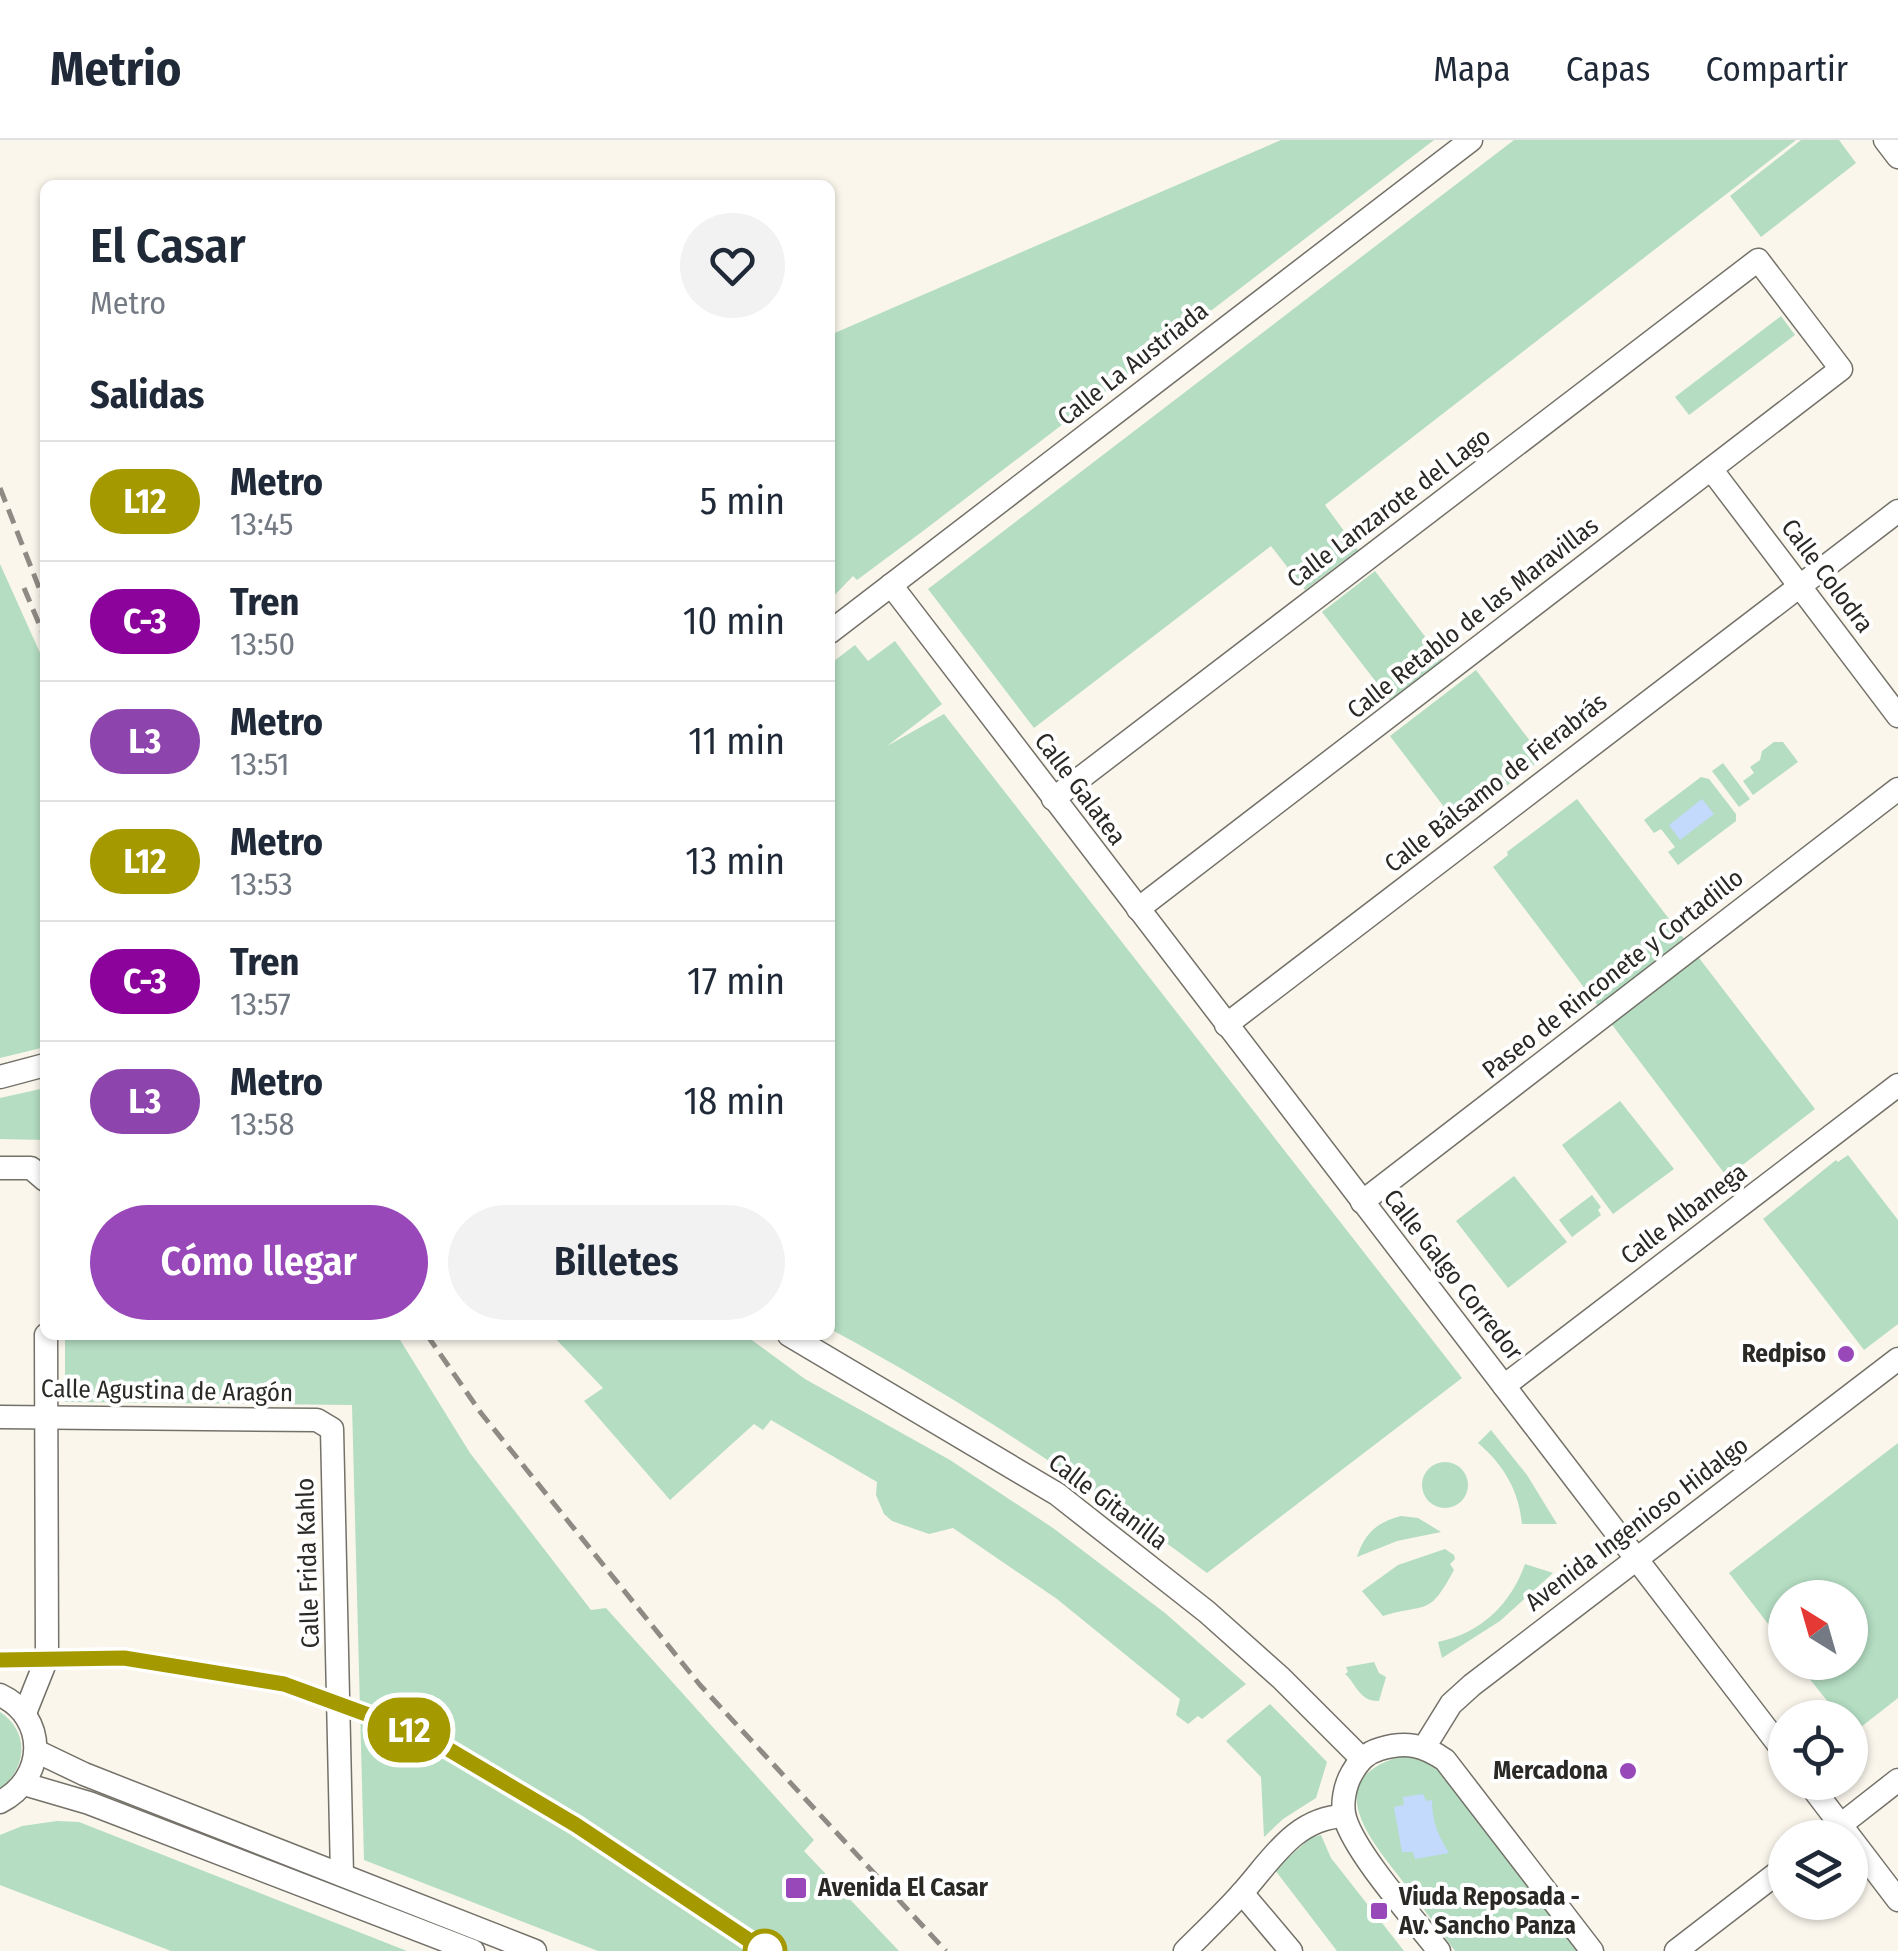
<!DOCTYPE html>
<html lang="es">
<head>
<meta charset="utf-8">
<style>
  body { margin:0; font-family:"Fira Sans Condensed",sans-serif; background:#f2f2f3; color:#1f2937; height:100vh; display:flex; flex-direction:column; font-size:38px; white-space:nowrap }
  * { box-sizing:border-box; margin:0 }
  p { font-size:32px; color:#747a83 }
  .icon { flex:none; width:55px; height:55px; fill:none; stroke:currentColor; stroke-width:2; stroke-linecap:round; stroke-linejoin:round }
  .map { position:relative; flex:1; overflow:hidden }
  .details { position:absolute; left:40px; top:40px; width:795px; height:1160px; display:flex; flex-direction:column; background:#fff; border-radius:15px; box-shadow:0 2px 8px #0004 }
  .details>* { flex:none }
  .badge { padding:0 20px; border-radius:32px; font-size:35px; line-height:65px }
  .needle { width:65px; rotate:323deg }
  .tools { position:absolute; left:1768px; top:1440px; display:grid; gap:20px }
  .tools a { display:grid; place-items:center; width:100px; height:100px; border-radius:50%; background:#fff; box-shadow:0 2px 8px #0004; font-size:50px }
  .map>.badge { position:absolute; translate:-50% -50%; box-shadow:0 0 0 5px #fff }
  h2 { padding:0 50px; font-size:38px; line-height:90px }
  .round { display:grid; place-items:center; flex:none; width:105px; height:105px; border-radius:52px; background:#f2f2f3 }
  .overview { display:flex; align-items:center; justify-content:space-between; height:170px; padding:0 50px }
  h1 { font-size:48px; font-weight:600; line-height:75px }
  .action { display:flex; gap:20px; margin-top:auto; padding:20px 50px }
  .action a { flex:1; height:115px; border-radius:60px; background:#9848b9; color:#fff; font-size:40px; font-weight:600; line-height:115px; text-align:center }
  .action a+a { background:#f2f2f3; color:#1f2937 }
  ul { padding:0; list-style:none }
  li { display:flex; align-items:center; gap:30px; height:120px; padding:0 50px; border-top:2px solid #e0e1e3 }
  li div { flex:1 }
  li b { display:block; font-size:38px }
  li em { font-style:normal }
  li .badge { min-width:110px; font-weight:700; text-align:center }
  header { display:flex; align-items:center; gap:60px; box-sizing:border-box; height:140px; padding:0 50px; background:#fff; border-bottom:2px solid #e0e1e3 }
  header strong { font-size:48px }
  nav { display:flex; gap:55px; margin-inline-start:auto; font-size:35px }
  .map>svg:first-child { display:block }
</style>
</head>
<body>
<header>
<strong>Metrio</strong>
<nav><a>Mapa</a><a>Capas</a><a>Compartir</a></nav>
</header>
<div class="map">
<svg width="1898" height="1811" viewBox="0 0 1898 1811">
  <rect width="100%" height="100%" fill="#faf6ec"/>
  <g fill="#b4ddc2">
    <polygon points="1281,0 1434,0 927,388 857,440 853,436 830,460 830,195"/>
    <polygon points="1514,0 1796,0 1325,365 1358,410 1305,450 1271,406 1034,588 928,449"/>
    <polygon points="1801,0 1839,0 1856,23 1761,97 1730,56"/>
    <polygon points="1781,176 1795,195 1689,275 1675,257"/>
    <polygon points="0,424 45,524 45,907 0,918"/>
    <polygon points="1375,431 1443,520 1390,560 1322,472"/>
    <path d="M895 501 942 564 887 606 944 574 1462 1238 1207 1433C1086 1343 963 1260 830 1189V524L855 505 868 521Z"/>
    <polygon points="1476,530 1543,618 1457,684 1390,596"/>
    <polygon points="1774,602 1783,602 1798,622 1753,655 1743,641 1754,633 1750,627 1760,620 1762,611"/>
    <polygon points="1723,623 1750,659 1739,667 1712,631"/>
    <polygon points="1701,637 1709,639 1736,674 1736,681 1678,725 1668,712 1675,707 1661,689 1654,693 1644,680"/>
    <polygon points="1577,659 1815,969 1727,1037 1493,727 1508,715 1507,712"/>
    <polygon points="45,948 45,1000 0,999 0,958"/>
    <polygon points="1620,961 1674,1029 1613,1074 1562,1005"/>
    <polygon points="1848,1015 1898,1080 1898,1184 1864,1210 1763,1079 1836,1020 1838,1022"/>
    <polygon points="1514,1036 1567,1102 1508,1148 1456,1081"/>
    <polygon points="1592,1055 1601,1067 1598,1070 1601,1075 1572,1097 1559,1080"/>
    <polygon points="65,1195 397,1195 470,1313 591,1470 606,1468 814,1700 804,1711 899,1811 598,1811 364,1720 352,1265 65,1262"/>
    <polygon points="552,1195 745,1195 805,1239 950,1320 1053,1388 1165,1473 1246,1544 1202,1579 1198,1576 1188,1584 1176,1575 1180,1559 1057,1459 953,1388 929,1394 892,1381 884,1374 876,1355 877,1342 771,1280 763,1290 754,1284 670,1360 584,1261 603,1248"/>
    <path d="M1491 1290 1527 1335 1557 1384H1522C1519 1351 1504 1325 1478 1303Z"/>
    <polygon points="1898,1303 1898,1558 1852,1594 1850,1578 1840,1577 1797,1523 1850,1522 1850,1458 1785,1458 1785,1506 1729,1433"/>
    <circle cx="1445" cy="1345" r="23"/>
    <path d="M1401 1376 1418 1378 1441 1392 1397 1401 1357 1417C1365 1393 1377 1382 1401 1376Z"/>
    <path d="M1445 1409 1454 1415 1455 1419 1450 1424 1454 1430C1428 1478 1428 1462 1383 1476L1362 1451 1398 1425Z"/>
    <path d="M1525 1424 1553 1433 1500 1481 1442 1518 1438 1502C1481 1493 1511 1464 1525 1424Z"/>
    <path d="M1374 1522 1379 1533 1386 1537 1379 1561C1359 1562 1356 1543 1345 1534L1348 1532 1346 1527Z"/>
    <polygon points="1270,1564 1327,1622 1316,1658 1283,1679 1264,1697 1261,1637 1226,1601"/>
    <path d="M0 1572C30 1592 27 1628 0 1649Z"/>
    <path d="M1399 1617H1414L1441 1630 1578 1811H1455C1438 1788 1421 1766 1404 1743 1374 1704 1317 1641 1399 1617Z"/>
    <polygon points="57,1681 79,1682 407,1811 171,1811 0,1745 0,1695 22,1686"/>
    <polygon points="1321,1695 1331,1718 1404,1811 1337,1811 1275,1730 1310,1698"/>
  </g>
  <g fill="#c3dafd">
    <polygon points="1702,659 1714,674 1680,700 1669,685"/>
    <path d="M1423 1654 1426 1661 1432 1660C1432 1682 1438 1695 1449 1713L1415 1719 1413 1712H1402L1394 1667 1404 1665 1403 1657Z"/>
  </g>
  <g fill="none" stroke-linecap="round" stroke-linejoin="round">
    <g stroke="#747169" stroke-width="25">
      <g id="minor">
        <polyline points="1885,0 1898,17"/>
        <polyline points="1711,329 1898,576"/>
        <polyline points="891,445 1785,1613"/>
        <polyline points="830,492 1471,0"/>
        <polyline points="1053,659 1758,120 1841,229 1138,769"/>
        <polyline points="1226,885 1898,371"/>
        <polyline points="0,937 45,925"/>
        <polyline points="0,1028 31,1028 45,1040"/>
        <polyline points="1362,1062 1898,649"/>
        <polyline points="789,1195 1057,1354 1207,1472 1281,1538 1361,1618"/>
        <polyline points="1504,1246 1898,945"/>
        <polyline points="0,1277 317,1280 332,1289 342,1735"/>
        <path d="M0 1555C48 1577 46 1639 0 1662"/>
        <polyline points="25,1573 47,1518 46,1195"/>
        <polyline points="1425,1606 1451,1564 1472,1545 1898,1219"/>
        <polyline points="36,1611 84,1634 535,1811"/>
        <polyline points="1808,1642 1898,1760"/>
        <polyline points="24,1644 89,1663 473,1811"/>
        <polyline points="1824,1698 1898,1640"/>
        <polyline points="1242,1753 1291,1811"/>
        <path d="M1185 1811C1204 1792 1223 1774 1241 1754 1271 1721 1294 1678 1344 1676"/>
        <path d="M1439 1811C1414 1779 1355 1713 1345 1678 1341 1664 1345 1645 1352 1633 1359 1621 1366 1613 1380 1609 1406 1601 1423 1605 1445 1620L1592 1811"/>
        <polyline points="1676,1811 1785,1727"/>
      </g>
    </g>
    <use href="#minor" stroke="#fff" stroke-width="22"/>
    <g stroke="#8e8b85" stroke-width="5" stroke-dasharray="15 8" stroke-linecap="butt">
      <polyline points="0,348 45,463"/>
      <polyline points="24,448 45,498"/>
      <polyline points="427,1195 481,1273 700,1545 946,1811"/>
    </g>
  </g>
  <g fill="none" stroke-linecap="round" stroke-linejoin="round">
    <g stroke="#fff" stroke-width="22">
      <polyline id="line" points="0,1520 124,1518 284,1544 426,1596 576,1685 765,1811"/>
    </g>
    <use href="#line" stroke="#a49a00" stroke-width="15"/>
  </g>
  <g fill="#9848b9" stroke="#fff" stroke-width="4">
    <circle cx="1846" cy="1214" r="10"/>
    <circle cx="1628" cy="1631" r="10"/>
    <rect x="784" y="1736" width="24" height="24" rx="5"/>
    <rect x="1369" y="1761" width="20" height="20" rx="5"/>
  </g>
  <circle fill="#fff" stroke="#a49a00" stroke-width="5" cx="765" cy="1811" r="20"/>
  <g text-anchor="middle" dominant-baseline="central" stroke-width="8" stroke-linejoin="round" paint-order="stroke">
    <g font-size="25" fill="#2b2926" stroke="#fff">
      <text transform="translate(1133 224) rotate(-38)">Calle La Austriada</text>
      <text transform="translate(1389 368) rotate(-37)">Calle Lanzarote del Lago</text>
      <text transform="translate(1827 436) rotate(53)">Calle Colodra</text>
      <text transform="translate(1473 478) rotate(-38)">Calle Retablo de las Maravillas</text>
      <text transform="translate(1496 643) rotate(-38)">Calle Bálsamo de Fierabrás</text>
      <text transform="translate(1080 649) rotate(53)">Calle Galatea</text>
      <text transform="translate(1613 834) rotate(-38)">Paseo de Rinconete y Cortadillo</text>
      <text transform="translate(1684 1074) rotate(-37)">Calle Albanega</text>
      <text transform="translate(1453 1135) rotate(52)">Calle Galgo Corredor</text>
      <text transform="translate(167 1251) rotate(1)">Calle Agustina de Aragón</text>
      <text transform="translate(1108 1362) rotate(37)">Calle Gitanilla</text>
      <text transform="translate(1637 1384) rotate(-37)">Avenida Ingenioso Hidalgo</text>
      <text transform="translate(308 1423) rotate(-92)">Calle Frida Kahlo</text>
    </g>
    <g font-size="25" font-weight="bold" fill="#2b2926" stroke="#fff" text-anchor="end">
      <text x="1826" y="1214">Redpiso</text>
      <text x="1608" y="1631">Mercadona</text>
      <text x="818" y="1748" text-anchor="start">Avenida El Casar</text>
      <text x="1399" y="1757" text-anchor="start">Viuda Reposada -<tspan x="1399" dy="29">Av. Sancho Panza</tspan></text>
    </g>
  </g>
</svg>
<div class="tools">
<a><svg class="needle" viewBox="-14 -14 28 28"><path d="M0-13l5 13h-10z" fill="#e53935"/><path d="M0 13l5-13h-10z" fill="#747a83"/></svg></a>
<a><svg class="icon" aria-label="locate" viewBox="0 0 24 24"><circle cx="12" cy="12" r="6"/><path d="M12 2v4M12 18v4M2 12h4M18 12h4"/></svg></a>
<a><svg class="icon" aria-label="layers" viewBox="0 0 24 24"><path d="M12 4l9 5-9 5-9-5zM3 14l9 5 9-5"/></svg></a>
</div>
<b class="badge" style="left:409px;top:1590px;background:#a49a00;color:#fff">L12</b>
<section class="details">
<div class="overview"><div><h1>El Casar</h1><p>Metro</p></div><a class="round"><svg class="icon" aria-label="heart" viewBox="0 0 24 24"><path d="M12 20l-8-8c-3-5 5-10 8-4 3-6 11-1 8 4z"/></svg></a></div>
<h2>Salidas</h2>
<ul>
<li><span class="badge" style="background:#a49a00;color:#fff">L12</span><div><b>Metro</b><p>13:45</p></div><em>5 min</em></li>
<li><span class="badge" style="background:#8b039b;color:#fff">C-3</span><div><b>Tren</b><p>13:50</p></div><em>10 min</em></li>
<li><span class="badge" style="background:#8e44ad;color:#fff">L3</span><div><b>Metro</b><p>13:51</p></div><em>11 min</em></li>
<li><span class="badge" style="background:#a49a00;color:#fff">L12</span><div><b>Metro</b><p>13:53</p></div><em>13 min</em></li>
<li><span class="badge" style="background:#8b039b;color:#fff">C-3</span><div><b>Tren</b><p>13:57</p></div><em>17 min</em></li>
<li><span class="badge" style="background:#8e44ad;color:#fff">L3</span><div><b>Metro</b><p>13:58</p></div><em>18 min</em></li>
</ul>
<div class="action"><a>Cómo llegar</a><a>Billetes</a></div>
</section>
</div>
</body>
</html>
